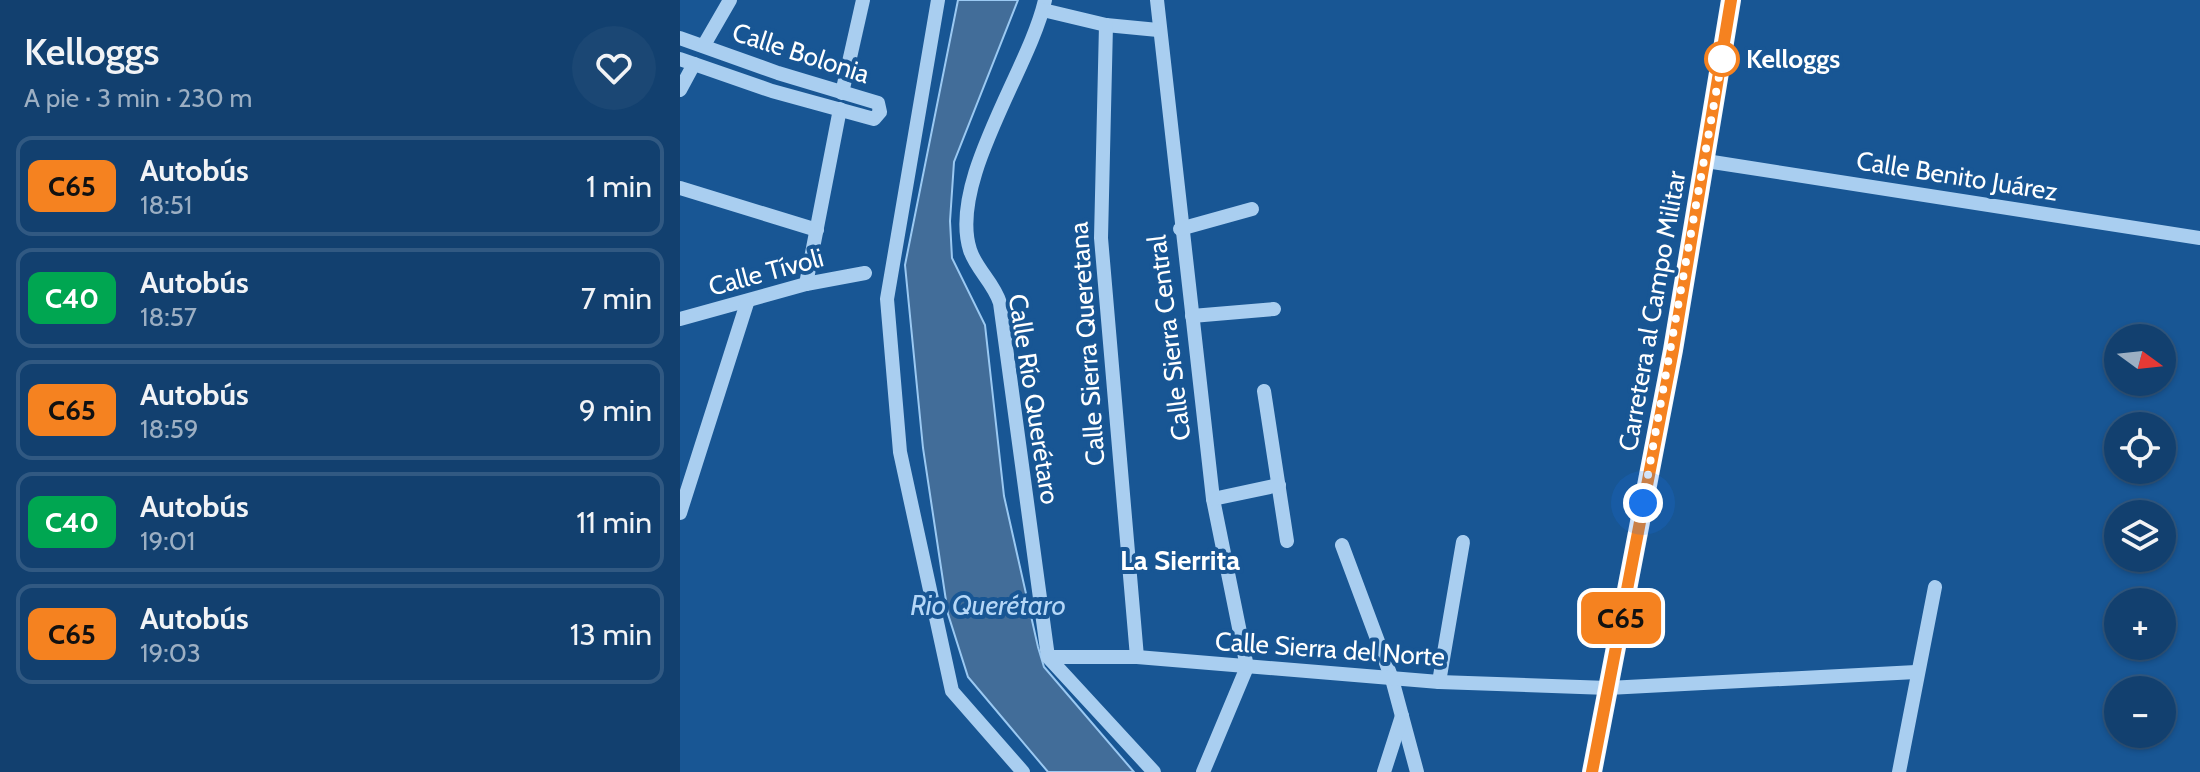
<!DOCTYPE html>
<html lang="es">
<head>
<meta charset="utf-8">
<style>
  body { margin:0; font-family:Cabin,sans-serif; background:#1b4774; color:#f1f3f6; height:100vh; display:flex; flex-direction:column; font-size:30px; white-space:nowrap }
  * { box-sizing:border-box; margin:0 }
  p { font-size:26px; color:#9cafc3 }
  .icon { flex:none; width:44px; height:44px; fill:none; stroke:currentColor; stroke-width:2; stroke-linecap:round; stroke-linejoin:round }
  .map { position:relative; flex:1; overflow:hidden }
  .sheet { display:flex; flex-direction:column; background:#12406f; width:680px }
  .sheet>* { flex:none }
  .badge { padding:0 16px; border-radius:12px; font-size:28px; line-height:52px }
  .needle { width:52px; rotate:105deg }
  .controls { position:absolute; left:1424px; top:324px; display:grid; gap:16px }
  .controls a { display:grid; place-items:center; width:72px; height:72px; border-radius:50%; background:#12406f; box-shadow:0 2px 6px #0004,0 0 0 2px #315982; font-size:40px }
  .you { position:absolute; width:40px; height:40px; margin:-20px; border:6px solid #fff; border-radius:50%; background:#1a73e8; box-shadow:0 0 0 12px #1a73e833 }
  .map>.badge { position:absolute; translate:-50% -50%; box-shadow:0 0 0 4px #fff }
  .round { display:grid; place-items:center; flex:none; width:84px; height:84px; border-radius:42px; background:#1b4774 }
  .overview { display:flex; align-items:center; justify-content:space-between; height:136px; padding:0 24px }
  h1 { font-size:38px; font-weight:600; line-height:60px }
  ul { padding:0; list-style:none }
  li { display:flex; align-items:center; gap:24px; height:100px; margin:0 16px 12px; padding:0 8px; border:4px solid #315982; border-radius:16px }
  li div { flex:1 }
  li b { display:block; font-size:30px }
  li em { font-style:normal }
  li .badge { min-width:88px; font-weight:700; text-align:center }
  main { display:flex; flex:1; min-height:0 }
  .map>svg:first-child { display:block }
</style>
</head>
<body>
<main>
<section class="sheet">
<div class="overview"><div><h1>Kelloggs</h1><p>A pie · 3 min · 230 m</p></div><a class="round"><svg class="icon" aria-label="heart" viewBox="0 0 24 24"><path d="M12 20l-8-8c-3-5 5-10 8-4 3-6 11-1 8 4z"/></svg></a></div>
<ul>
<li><span class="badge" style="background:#f58220;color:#111">C65</span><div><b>Autobús</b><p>18:51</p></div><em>1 min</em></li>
<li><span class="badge" style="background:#00a651;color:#fff">C40</span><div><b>Autobús</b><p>18:57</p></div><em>7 min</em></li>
<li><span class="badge" style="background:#f58220;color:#111">C65</span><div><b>Autobús</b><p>18:59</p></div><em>9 min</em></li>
<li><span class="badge" style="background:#00a651;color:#fff">C40</span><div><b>Autobús</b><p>19:01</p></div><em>11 min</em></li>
<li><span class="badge" style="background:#f58220;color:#111">C65</span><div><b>Autobús</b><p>19:03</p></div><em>13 min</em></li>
</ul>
</section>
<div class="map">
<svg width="1520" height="772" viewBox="0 0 1520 772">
  <rect width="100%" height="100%" fill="#185694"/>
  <polygon fill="#426d99" stroke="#9bc9f2" stroke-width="2" points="278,0 338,0 274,162 270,221 272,258 305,325 324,496 358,647 364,667 454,772 368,772 288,677 268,614 243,448 225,265"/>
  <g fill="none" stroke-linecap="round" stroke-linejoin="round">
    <g stroke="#a9cef0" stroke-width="14">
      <polyline points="258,0 207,299 220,452 272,691 343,772"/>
      <path d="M365 0C350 68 268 181 290 250 296 269 314 283 320 303L368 657 474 772"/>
      <polyline points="477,0 533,499 567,667 523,772"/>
      <polyline points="363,10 426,25 478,30"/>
      <polyline points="426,25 421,238 457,657"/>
      <polyline points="0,38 98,73 198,103 200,112 194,119 92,91 0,59"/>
      <polyline points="24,45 50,0"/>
      <polyline points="0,90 14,64"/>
      <polyline points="162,93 183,0"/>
      <polyline points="1026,161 1520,238"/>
      <polyline points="0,188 137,230"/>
      <polyline points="500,229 572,209"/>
      <polyline points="126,284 160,109"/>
      <polyline points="512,316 594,309"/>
      <polyline points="0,319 126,284 185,273"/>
      <polyline points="584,391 607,541"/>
      <polyline points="533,499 599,485"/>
      <polyline points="0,513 67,303"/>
      <polyline points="662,545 712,679 737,772"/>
      <polyline points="368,657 457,657 759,682 928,688 1236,672"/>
      <polyline points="759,682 783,542"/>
      <polyline points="704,772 722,716"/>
      <polyline points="1219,772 1255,587"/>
    </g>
    <polyline stroke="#f2f8ff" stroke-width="20" points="912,772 993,350 1051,0"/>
  </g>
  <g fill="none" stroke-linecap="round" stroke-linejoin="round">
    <g stroke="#fff" stroke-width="18">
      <polyline id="line" points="912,772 993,350 1051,0"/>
    </g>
    <use href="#line" stroke="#f58220" stroke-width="12"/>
    <polyline stroke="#fff" stroke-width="8" stroke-dasharray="0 14.4" points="963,503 1042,59"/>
  </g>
  <circle fill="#fff" stroke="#f58220" stroke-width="4" cx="1042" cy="59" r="16"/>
  <g text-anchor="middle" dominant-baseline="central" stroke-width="8" stroke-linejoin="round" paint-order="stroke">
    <g font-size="26" fill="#fff" stroke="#185694">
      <text transform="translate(121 53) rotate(18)">Calle Bolonia</text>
      <text transform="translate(1277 176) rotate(9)">Calle Benito Juárez</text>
      <text transform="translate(86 272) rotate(-15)">Calle Tívoli</text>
      <text transform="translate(972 311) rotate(-80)">Carretera al Campo Militar</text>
      <text transform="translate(489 338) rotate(-97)">Calle Sierra Central</text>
      <text transform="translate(407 344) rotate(-94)">Calle Sierra Queretana</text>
      <text transform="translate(354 399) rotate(81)">Calle Río Querétaro</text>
      <text transform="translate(650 649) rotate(4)">Calle Sierra del Norte</text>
    </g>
    <g font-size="26" font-weight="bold" fill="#fff" stroke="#185694" text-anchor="start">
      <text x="1066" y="59">Kelloggs</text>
    </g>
    <g font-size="28" font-weight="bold" fill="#fff" stroke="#185694">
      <text x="500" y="560">La Sierrita</text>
    </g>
    <g font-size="28" font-style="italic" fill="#b5d7f7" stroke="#185694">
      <text x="308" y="605">Rio Querétaro</text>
    </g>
  </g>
</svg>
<div class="controls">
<a><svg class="needle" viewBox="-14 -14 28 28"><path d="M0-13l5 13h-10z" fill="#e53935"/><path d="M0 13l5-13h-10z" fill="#9cafc3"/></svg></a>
<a><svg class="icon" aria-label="locate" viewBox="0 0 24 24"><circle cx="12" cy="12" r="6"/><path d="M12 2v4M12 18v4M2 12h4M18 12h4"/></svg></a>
<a><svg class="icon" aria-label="layers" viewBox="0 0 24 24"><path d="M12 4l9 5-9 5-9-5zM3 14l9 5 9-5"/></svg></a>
<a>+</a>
<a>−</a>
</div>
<div class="you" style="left:963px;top:503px"></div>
<b class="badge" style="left:941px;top:618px;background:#f58220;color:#111">C65</b>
</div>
</main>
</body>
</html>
